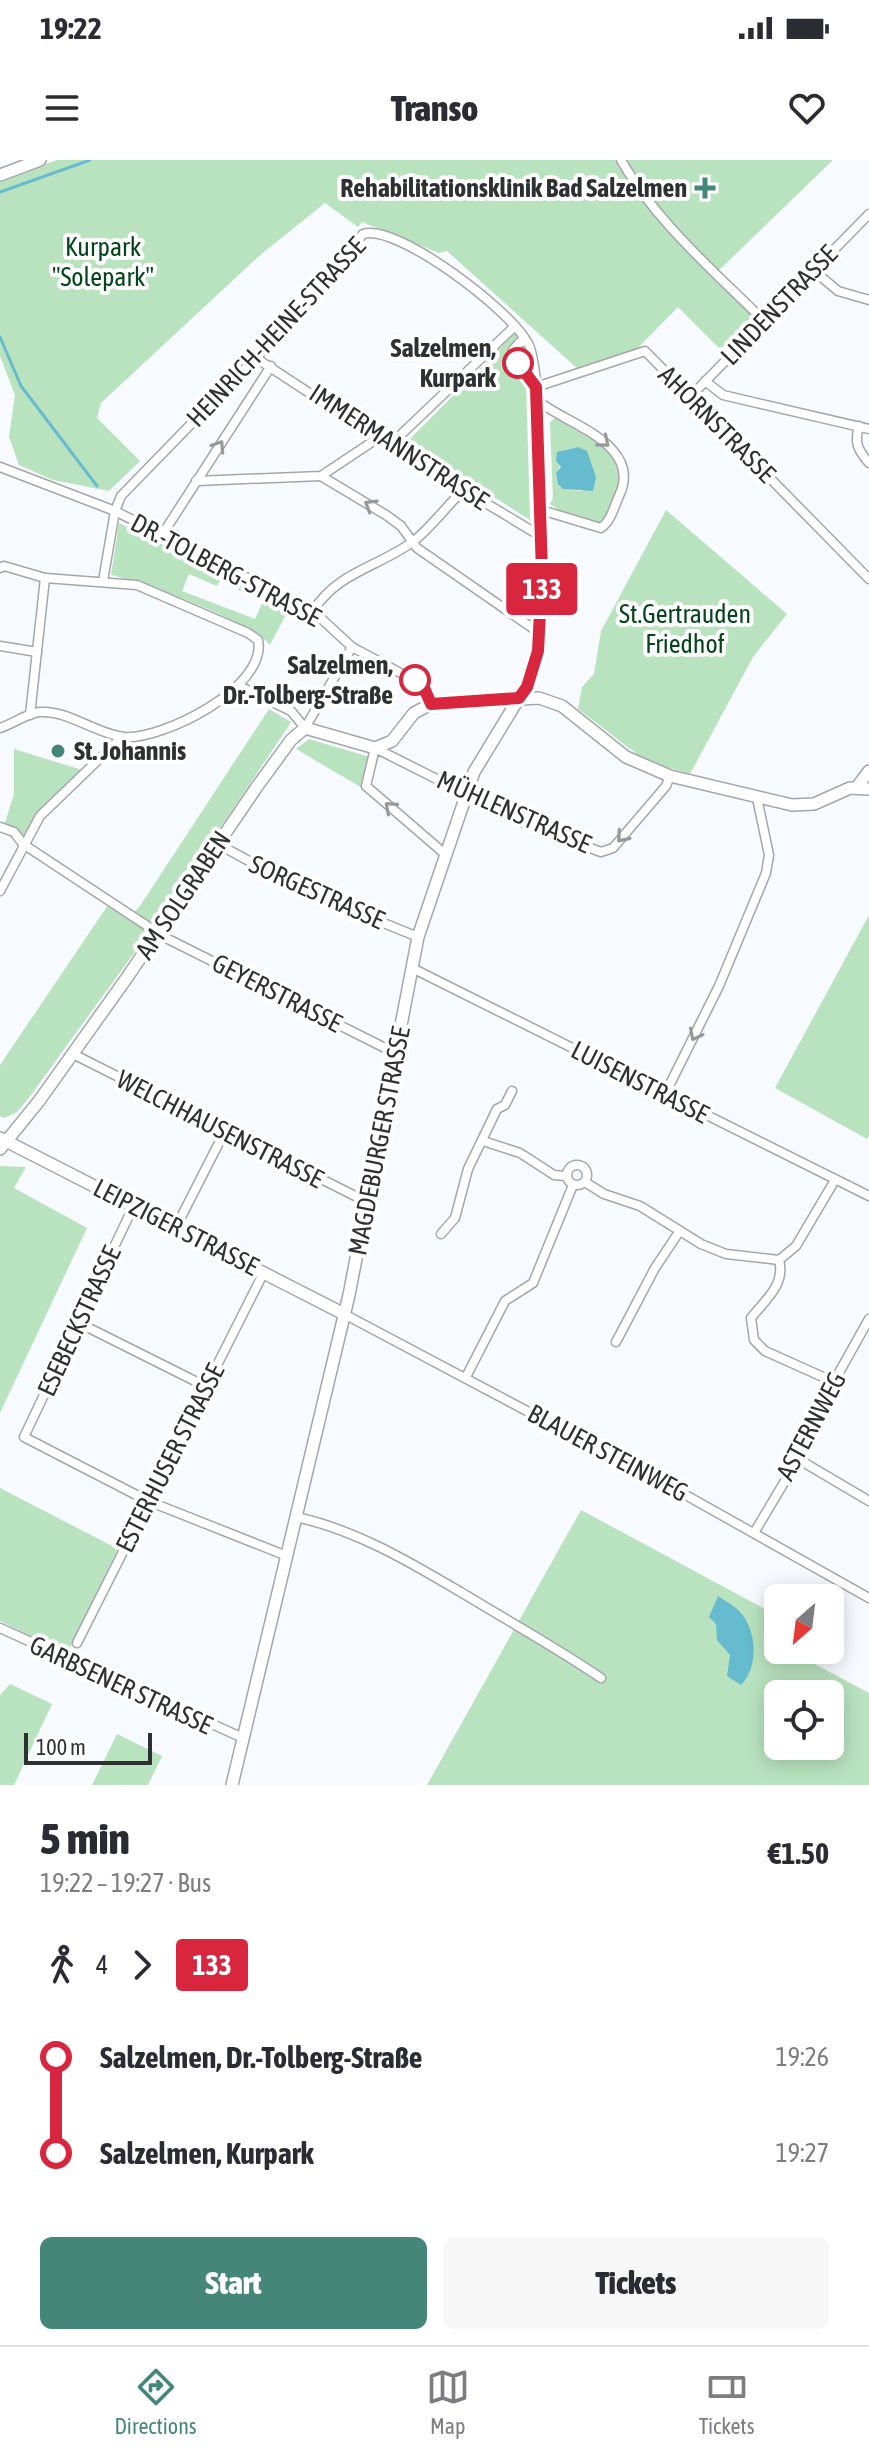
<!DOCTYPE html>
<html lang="en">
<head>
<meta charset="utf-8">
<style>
  body { margin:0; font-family:"Asap Condensed",sans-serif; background:#f7f7f7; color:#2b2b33; height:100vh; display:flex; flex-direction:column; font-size:30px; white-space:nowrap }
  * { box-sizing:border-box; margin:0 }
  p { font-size:26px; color:#7c7c81 }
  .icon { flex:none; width:44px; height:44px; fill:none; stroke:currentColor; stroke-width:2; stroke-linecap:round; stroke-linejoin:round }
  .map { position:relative; height:1625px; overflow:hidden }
  .sheet { display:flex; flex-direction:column; background:#fff; flex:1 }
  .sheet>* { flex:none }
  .badge { padding:0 16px; border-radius:6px; font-size:28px; line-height:52px }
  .needle { width:52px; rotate:208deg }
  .tools { position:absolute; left:764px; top:1424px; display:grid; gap:16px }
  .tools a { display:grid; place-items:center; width:80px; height:80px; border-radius:12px; background:#fff; box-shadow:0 4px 20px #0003; font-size:40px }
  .scale { position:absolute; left:24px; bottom:20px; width:128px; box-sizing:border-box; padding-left:8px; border:4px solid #2f3031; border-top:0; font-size:22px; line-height:28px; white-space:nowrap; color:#2f3031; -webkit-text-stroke:6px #fff; paint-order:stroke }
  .map>.badge { position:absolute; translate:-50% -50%; box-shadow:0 0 0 4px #fff }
  .legs { display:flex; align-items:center; gap:12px; height:88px; padding:0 40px; font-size:26px }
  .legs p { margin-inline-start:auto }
  .overview { display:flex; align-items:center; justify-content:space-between; height:136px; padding:0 40px }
  h1 { font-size:44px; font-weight:800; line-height:60px }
  .action { display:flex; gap:16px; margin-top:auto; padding:16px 40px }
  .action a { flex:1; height:92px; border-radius:12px; background:#448779; color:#fff; font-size:32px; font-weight:800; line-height:92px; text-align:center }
  .action a+a { background:#f7f7f7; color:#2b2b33 }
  ul { padding:0 40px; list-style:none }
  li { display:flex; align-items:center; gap:28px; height:96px; font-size:30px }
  li i { display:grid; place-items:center; width:12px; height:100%; margin:0 10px; background:currentColor }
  li i::after { content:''; width:20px; height:20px; margin:-10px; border:6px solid; border-radius:50%; background:#fff }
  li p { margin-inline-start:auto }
  li:first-child i { background:linear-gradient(#0000 50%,currentColor 0) }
  li:last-child i { background:linear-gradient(currentColor 50%,#0000 0) }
  .status { display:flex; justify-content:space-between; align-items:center; height:56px; padding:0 40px; background:#fff; direction:ltr }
  .status svg { height:22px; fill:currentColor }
  header { display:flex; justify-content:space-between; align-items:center; height:104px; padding:0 40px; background:#fff; font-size:36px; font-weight:800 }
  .tabs { display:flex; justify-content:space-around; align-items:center; height:112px; border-top:2px solid #e1e1e2; background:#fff; font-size:22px; color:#7c7c81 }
  .tabs a { display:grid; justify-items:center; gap:4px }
  .tabs .on { color:#448779 }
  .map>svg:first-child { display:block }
</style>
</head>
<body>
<div class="status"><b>19:22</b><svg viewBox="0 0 49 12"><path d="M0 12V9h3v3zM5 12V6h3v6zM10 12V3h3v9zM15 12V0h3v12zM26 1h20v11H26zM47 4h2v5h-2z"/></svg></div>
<header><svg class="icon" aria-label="menu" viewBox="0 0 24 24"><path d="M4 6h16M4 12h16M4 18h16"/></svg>Transo<svg class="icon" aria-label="heart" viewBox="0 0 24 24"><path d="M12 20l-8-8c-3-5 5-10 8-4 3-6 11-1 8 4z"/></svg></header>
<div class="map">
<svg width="869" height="1625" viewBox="0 0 869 1625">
  <rect width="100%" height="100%" fill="#f7fafe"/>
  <g fill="#b9e3bf" fill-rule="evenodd">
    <polygon points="57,0 833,0 715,114 760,158 725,194 678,147 628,198 580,211 447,91 439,93 362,62 358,67 325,43 259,96 101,243 97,258 140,301 109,331 53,320 19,305 9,277 15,235 0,196 0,21"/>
    <polygon points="517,171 520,174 508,192 526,222 530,360 407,282"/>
    <path d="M557 257C582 269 627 290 621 326 619 338 608 354 602 365L563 353 550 344 553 338 550 262ZM578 287 593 309 582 331 563 329 556 317 565 290Z"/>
    <polygon points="666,350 787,454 753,497 690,614 646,601 578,549 582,527 594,514 601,471"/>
    <path d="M119 363 223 414 217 426 189 414 182 431 255 459 263 441 238 430 242 423 290 447 270 485C253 462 142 422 111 415Z"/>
    <polygon points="534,420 535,471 504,446 523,422"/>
    <polygon points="269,549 291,562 286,570 158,760 28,939 17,952 4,958 0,956 0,905 108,745 129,757 140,746"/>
    <polygon points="309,579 373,598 364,629 296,589"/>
    <polygon points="14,589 82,610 37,655 22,678 4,666 14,634"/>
    <polygon points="869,755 869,976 867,979 775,928"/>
    <polygon points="0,1006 26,1007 14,1028 87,1068 0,1253"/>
    <polygon points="0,1328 118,1389 67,1494 0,1461"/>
    <path d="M581 1350 778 1456V1490H798L796 1494 869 1533V1625H427ZM778 1534H830V1586H778Z"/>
    <polygon points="10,1524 52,1544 14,1625 0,1625 0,1535"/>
    <polygon points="117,1574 162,1596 148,1625 92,1625"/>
  </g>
  <g fill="#67bbcf">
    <polygon points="578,287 587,291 596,317 593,331 563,329 558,324 556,313 561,307 556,301 557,292"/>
    <path d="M718 1436C725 1441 734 1445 740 1452 757 1470 759 1507 741 1525L727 1516 730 1495 717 1480 716 1464 709 1457Z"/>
  </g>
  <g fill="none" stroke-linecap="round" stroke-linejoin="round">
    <g stroke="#67bbcf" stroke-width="3">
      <polyline points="0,32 90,0"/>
      <polyline points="0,177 21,226 97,326"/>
    </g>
    <g stroke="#a4a6aa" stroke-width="11">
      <g id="street">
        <path d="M621 0C656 62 714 111 764 161"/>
        <polyline points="813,110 838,131 869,140"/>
        <polyline points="256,198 378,278 542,377"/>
        <polyline points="705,221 723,235 869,269"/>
        <polyline points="536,227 645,191 869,419"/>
        <polyline points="690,237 869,54"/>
        <path d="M538 241C566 264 644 284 619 336 614 347 611 361 601 368L541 350"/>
        <path d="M859 266C854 283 858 290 869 303"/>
        <polyline points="390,285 515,166"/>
        <polyline points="0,307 115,351 313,451 352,487 421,524 431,544"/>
        <polyline points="321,316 386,355 401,366 417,388 541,474"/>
        <polyline points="196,321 321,316 378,278"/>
        <polyline points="162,375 271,206"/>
        <path d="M0 408 4 406 45 418 137 425 248 473 258 480C268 527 163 580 124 577 96 574 68 550 40 552 27 553 13 564 0 568"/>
        <path d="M103 421 115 351 121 336 307 145 363 74C397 63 511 151 527 182"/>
        <path d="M313 451C338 411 380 407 415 380 432 366 447 346 463 330"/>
        <polyline points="0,486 37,492"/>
        <polyline points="239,526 291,551 305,568 352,487"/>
        <path d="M519 538C531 521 538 496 541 475 545 440 544 198 527 182H520L513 190 514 197 536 227"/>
        <polyline points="30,555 45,418"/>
        <polyline points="0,667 14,672 23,684 164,777 395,893"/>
        <polyline points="218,684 300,729 418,777"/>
        <polyline points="445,694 366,626 375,588 522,662 601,692 613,688 666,626 670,616"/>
        <polyline points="0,731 40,656 122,577"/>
        <polyline points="412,808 869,1036"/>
        <polyline points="73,894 367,1042"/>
        <polyline points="665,934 719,826 766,713 769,695 757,638"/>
        <polyline points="483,981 520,993 554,1015 566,1016"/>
        <circle cx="577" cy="1015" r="10"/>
        <polyline points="585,1022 604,1034 640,1046 701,1084 726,1094 779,1100 796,1086 835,1020"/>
        <polyline points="134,1045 24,1277 148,1341 287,1396"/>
        <polyline points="176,1067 225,971"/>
        <polyline points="441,1074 455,1058 468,1009 497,949 505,945 512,931"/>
        <path d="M779 1100C786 1125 764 1141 751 1158L754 1180 765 1191 834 1222"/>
        <polyline points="344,1154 691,1338 869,1438"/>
        <polyline points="77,1162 207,1227"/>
        <polyline points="616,1182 655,1108 679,1072"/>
        <polyline points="466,1217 505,1141 533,1123 573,1025"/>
        <polyline points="798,1299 869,1341"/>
        <path d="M296 1357C361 1371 418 1407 474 1440 517 1466 560 1490 601 1518"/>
        <polyline points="754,1373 798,1299 808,1268 869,1159"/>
        <polyline points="0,1468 243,1578"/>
        <polyline points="77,1483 264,1112"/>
      </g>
    </g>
    <g stroke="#a4a6aa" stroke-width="14">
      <g id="secondary">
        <polyline points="0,15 40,0"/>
        <polyline points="857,627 869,611"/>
        <polyline points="0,978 344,1154"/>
        <polyline points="0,989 39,941 126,819 256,628 291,580 305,568 375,588 392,581 414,553 431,544 539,538 562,546 626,597 670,616 792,645 814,644 850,628 869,629"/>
        <polyline points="232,1625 349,1135 418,777 474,612 519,538"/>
      </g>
    </g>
    <use href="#street" stroke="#fff" stroke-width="8"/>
    <use href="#secondary" stroke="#fff" stroke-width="11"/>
  </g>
  <defs><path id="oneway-chevron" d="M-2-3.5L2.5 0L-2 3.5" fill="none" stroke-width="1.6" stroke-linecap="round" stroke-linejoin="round" transform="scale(2)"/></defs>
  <g stroke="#979898">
    <use href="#oneway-chevron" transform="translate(604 282) rotate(40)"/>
    <use href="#oneway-chevron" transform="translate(219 286) rotate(-57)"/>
    <use href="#oneway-chevron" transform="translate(370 345) rotate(-148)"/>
    <use href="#oneway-chevron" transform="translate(390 647) rotate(-139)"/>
    <use href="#oneway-chevron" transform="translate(622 677) rotate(130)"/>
    <use href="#oneway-chevron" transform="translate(695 875) rotate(117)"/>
  </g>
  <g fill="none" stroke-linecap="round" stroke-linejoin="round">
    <g stroke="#fff" stroke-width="18">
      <polyline id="line-1" points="415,520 425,530 431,544 519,538 527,527 538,491 542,413 536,227 518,203"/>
    </g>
    <use href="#line-1" stroke="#d7263d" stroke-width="12"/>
  </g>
  <g fill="#448779" stroke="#fff" stroke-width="3">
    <path d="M701 16h8v8h8v8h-8v8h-8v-8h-8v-8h8z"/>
    <circle cx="58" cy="591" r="8"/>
  </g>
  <g fill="#fff" stroke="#d7263d" stroke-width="4">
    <circle cx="518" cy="203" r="14"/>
    <circle cx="415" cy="520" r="14"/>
  </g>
  <g text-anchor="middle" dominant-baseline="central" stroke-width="8" stroke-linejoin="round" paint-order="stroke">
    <g font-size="26" font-weight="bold" fill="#2f3031" stroke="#fff" text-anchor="end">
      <text x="687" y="28">Rehabilitationsklinik Bad Salzelmen</text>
      <text x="74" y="591" text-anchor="start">St. Johannis</text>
    </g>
    <g font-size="26" fill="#04451b" stroke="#fff">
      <text x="103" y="87">Kurpark<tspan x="103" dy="30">"Solepark"</tspan></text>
      <text x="685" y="454">St.Gertrauden<tspan x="685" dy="30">Friedhof</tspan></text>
    </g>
    <g font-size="26" fill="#2f3031" stroke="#fff">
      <text transform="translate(779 145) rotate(-46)">LINDENSTRASSE</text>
      <text transform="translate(276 172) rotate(-47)">HEINRICH-HEINE-STRASSE</text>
      <text transform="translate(717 264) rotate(45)">AHORNSTRASSE</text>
      <text transform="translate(399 287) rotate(33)">IMMERMANNSTRASSE</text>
      <text transform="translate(226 410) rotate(28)">DR.-TOLBERG-STRASSE</text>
      <text transform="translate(514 652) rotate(24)">MÜHLENSTRASSE</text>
      <text transform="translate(317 732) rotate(24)">SORGESTRASSE</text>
      <text transform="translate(183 735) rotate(-56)">AM SOLGRABEN</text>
      <text transform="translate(277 833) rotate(27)">GEYERSTRASSE</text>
      <text transform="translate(640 922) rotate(27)">LUISENSTRASSE</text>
      <text transform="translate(220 969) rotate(27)">WELCHHAUSENSTRASSE</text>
      <text transform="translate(379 981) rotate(-79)">MAGDEBURGER STRASSE</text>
      <text transform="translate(176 1067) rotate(27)">LEIPZIGER STRASSE</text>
      <text transform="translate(79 1161) rotate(-65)">ESEBECKSTRASSE</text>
      <text transform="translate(811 1266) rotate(-62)">ASTERNWEG</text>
      <text transform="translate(608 1293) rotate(28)">BLAUER STEINWEG</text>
      <text transform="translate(170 1298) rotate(-63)">ESTERHUSER STRASSE</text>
      <text transform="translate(121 1525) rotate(25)">GARBSENER STRASSE</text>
    </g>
    <g font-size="26" font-weight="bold" fill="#2f3031" stroke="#fff" text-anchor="end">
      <text x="496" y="188">Salzelmen,<tspan x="496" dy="30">Kurpark</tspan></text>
      <text x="393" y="505">Salzelmen,<tspan x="393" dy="30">Dr.-Tolberg-Straße</tspan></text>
    </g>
  </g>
</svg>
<div class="tools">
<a><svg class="needle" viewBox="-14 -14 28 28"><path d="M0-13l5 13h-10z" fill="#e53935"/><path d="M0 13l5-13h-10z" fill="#7c7c81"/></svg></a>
<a><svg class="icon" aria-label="locate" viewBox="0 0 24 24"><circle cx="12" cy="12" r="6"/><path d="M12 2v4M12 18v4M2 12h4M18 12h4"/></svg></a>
</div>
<div class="scale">100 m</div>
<b class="badge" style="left:542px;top:429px;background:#d7263d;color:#fff">133</b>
</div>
<section class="sheet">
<div class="overview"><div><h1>5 min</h1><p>19:22 – 19:27 · Bus</p></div><b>€1.50</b></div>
<div class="legs"><svg class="icon" aria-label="walk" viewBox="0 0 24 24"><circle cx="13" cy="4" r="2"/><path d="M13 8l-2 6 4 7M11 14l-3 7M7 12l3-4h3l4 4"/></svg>4<svg class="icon" aria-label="forward" viewBox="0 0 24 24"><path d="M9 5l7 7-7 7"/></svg><b class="badge" style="background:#d7263d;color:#fff">133</b></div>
<ul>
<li><i style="color:#d7263d"></i><b>Salzelmen, Dr.-Tolberg-Straße</b><p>19:26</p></li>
<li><i style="color:#d7263d"></i><b>Salzelmen, Kurpark</b><p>19:27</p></li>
</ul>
<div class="action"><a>Start</a><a>Tickets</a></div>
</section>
<nav class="tabs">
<a class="on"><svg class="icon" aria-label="directions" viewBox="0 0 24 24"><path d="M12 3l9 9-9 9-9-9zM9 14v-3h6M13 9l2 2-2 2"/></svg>Directions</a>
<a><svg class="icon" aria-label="map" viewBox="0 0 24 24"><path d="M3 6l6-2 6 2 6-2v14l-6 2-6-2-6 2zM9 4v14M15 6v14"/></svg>Map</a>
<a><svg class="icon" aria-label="tickets" viewBox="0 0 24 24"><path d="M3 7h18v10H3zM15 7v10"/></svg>Tickets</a>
</nav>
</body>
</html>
